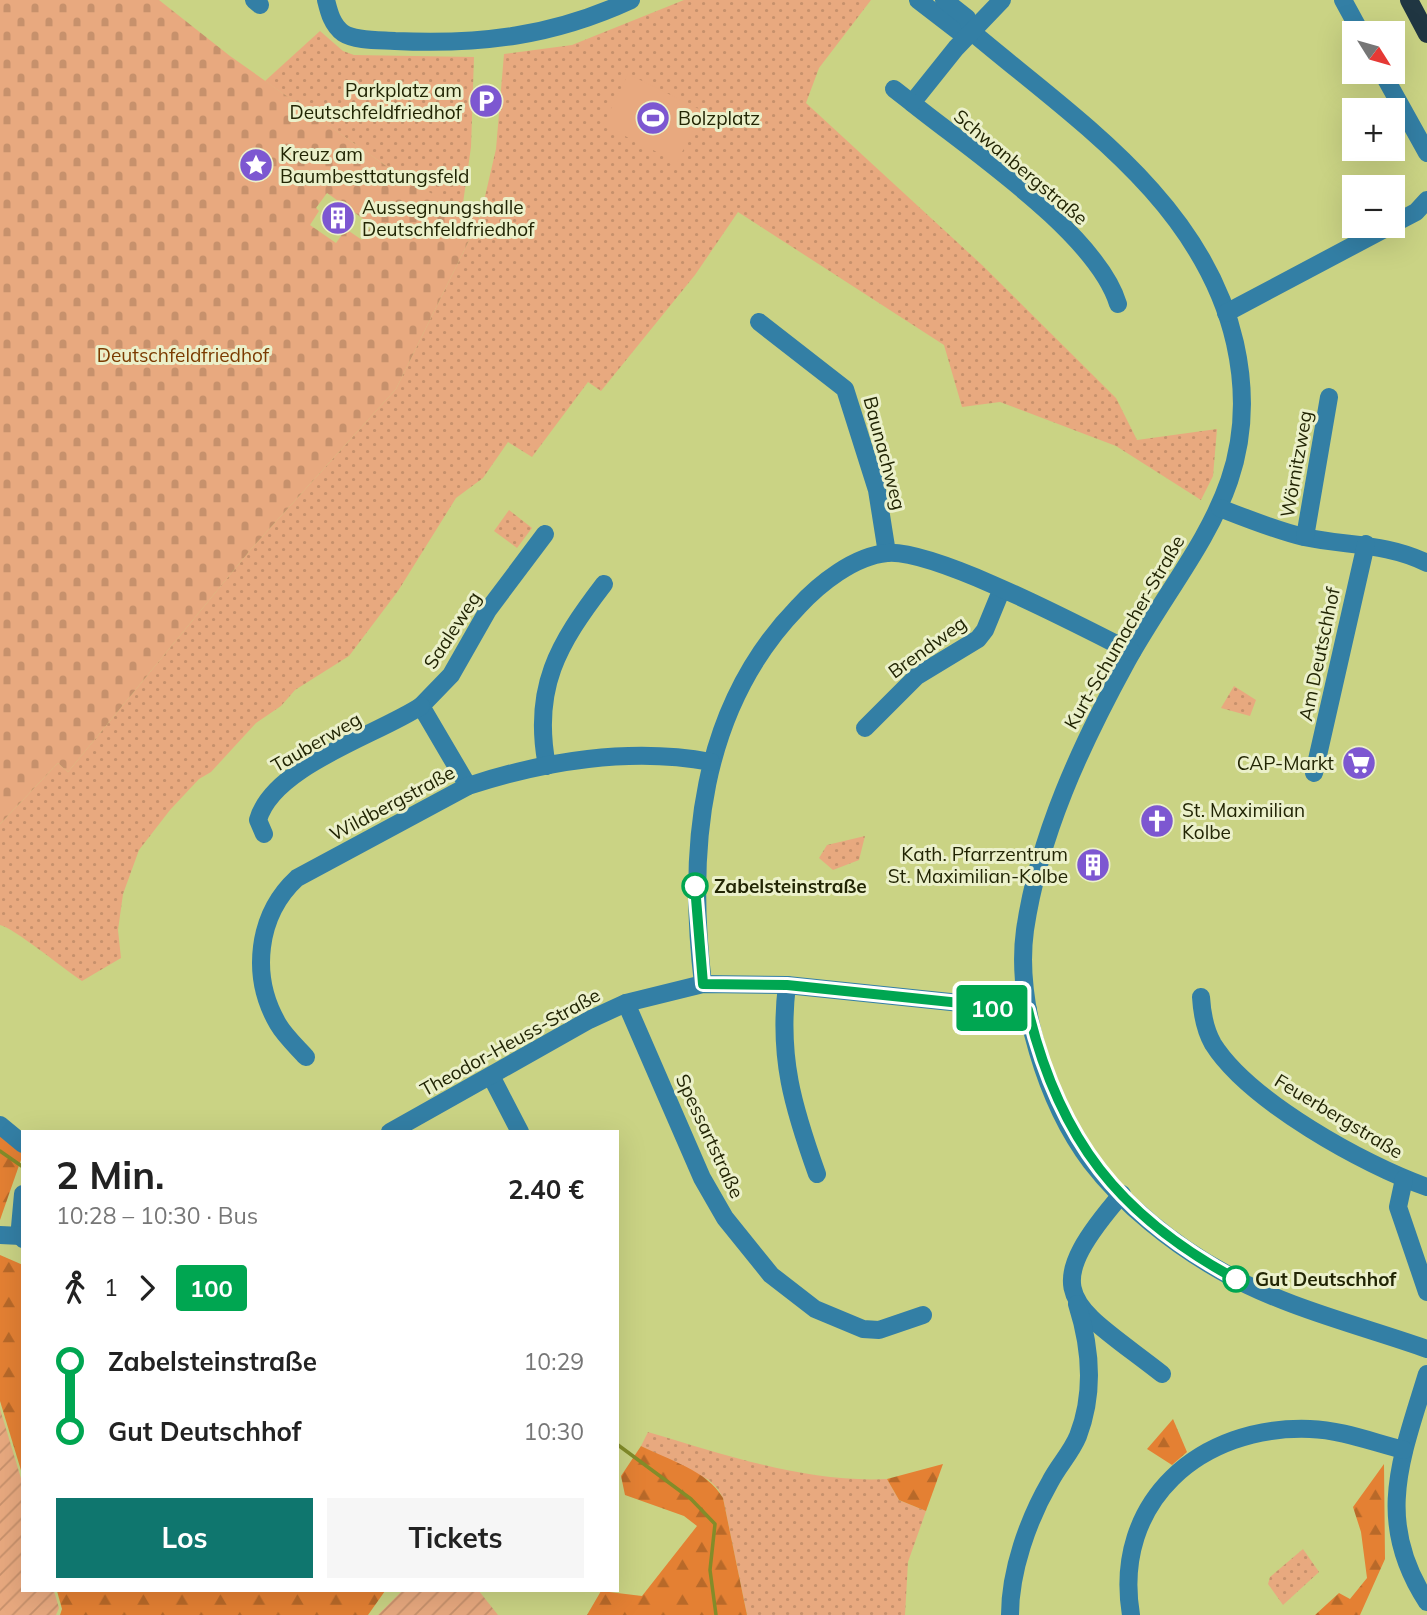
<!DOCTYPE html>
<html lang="de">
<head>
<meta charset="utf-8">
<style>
  body { margin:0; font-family:Mulish,sans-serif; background:#f6f6f6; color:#222; height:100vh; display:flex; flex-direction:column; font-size:26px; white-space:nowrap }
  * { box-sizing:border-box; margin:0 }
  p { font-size:23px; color:#767676 }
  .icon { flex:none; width:38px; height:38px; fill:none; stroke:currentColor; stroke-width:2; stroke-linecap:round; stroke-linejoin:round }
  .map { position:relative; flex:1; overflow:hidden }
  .panel { position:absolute; left:21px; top:1130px; width:598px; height:462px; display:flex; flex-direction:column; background:#fff; border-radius:0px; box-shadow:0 7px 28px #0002 }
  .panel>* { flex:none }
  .badge { padding:0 14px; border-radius:5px; font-size:24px; line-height:46px }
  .needle { width:46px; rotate:127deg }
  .buttons { position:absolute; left:1342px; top:21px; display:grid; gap:14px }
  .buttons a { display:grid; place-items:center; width:63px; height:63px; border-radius:0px; background:#fff; box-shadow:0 7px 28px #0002; font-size:35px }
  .map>.badge { position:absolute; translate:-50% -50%; box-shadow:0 0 0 4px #fff }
  .legs { display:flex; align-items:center; gap:10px; height:77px; padding:0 35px; font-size:23px }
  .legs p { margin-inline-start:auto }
  .head { display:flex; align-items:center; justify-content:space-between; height:119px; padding:0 35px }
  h1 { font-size:38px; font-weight:700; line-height:52px }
  .cta { display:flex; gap:14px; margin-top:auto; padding:14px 35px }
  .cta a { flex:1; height:80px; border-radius:0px; background:#0f766e; color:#fff; font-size:28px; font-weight:700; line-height:80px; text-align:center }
  .cta a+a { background:#f6f6f6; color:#222 }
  ul { padding:0 35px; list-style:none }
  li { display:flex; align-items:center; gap:24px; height:70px; font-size:26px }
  li i { display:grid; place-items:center; width:10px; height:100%; margin:0 9px; background:currentColor }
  li i::after { content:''; width:18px; height:18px; margin:-9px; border:5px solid; border-radius:50%; background:#fff }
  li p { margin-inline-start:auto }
  li:first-child i { background:linear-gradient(#0000 50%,currentColor 0) }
  li:last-child i { background:linear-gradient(currentColor 50%,#0000 0) }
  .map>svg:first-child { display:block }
</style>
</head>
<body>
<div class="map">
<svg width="1427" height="1615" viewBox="0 0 1427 1615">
  <defs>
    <pattern id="grass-dots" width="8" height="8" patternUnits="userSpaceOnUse" patternTransform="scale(1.75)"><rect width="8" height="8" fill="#e8a97f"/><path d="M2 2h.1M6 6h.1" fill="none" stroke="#c7916c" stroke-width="1.8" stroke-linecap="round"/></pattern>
    <pattern id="forest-firs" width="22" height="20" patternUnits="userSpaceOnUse" patternTransform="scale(1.75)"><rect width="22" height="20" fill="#e48033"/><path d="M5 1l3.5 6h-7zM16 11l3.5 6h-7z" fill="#b86929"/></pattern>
    <pattern id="cemetery-stones" width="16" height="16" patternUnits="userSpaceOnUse" patternTransform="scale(1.75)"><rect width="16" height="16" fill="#e8a97f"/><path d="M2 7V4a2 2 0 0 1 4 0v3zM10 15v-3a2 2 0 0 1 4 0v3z" fill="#c7916c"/></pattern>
    <pattern id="garden-furrows" width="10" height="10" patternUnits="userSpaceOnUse" patternTransform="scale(1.75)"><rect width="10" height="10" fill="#e8a97f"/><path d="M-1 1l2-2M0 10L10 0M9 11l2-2" fill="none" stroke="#c7916c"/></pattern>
  </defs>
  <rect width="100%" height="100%" fill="#cad384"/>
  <g fill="url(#grass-dots)">
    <path d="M684 0H871L819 68 806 103 982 265 1116 398 1137 440 1217 429 1213 476 1201 500 1116 446 1000 402 962 407 944 345 738 212 695 275 601 391 588 382 532 457 508 442 483 478 456 498 398 591 349 656 295 690 281 706 256 723 211 772 199 779 170 810 139 850 123 894 118 930 121 958 82 981C65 970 14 928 0 925V824L58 763 68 772 252 548 396 389 480 218 496 149 504 54 572 45Z"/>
    <polygon points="320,31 343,51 354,55 474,57 471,147 462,210 409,182 265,81"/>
    <polygon points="509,510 532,528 517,548 494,531"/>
    <polygon points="1234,686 1256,700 1250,716 1221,708"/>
    <polygon points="865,836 859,860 833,870 819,858 827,845"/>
    <path d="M648 1432C725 1455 807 1483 887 1479L899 1500 926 1511 908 1562 905 1615H747L723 1498 718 1489 709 1480 641 1446Z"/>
    <polygon points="1303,1549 1319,1572 1283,1605 1268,1584 1270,1577"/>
  </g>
  <g fill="url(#forest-firs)">
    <polygon points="0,1134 23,1154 0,1220"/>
    <polygon points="0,1255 23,1265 23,1477 0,1401"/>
    <polygon points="1173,1419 1187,1452 1172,1465 1147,1449"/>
    <path d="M641 1446C668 1460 707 1470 723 1498L747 1615H587L601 1591 642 1596 697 1526 684 1516 625 1495 621 1476Z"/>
    <polygon points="943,1464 926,1511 899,1500 887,1479"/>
    <polygon points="1384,1464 1385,1559 1360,1615 1315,1615 1339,1593 1350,1599 1367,1578 1361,1532 1353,1507"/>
    <polygon points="57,1591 385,1591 368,1615 60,1615 62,1609"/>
  </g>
  <path fill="url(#cemetery-stones)" fill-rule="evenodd" d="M0 0H159L230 56 409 182 480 218 396 389 252 548 68 772 58 763 0 824ZM327 193 372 225 362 240 346 229 336 243 310 225 319 211 316 208Z"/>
  <g fill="url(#garden-furrows)">
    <polygon points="0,1409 23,1485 23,1591 54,1591 59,1608 56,1615 0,1615"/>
    <polygon points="402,1591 479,1591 498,1615 378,1615"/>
  </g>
  <polygon fill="#e8a97f" points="628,74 703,111 677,162 603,125"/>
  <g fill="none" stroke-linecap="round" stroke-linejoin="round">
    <g stroke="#838c29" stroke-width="3.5">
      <polyline points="0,1151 23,1167"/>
      <polyline points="618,1445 691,1499 715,1524 710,1570 716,1615"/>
    </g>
    <g stroke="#337fa5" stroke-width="18">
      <polyline points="254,0 260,5"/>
      <path d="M326 0C329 12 332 25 343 33 355 41 381 40 395 41 481 45 553 36 631 0"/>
      <polyline points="918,0 957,30 972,32"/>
      <path d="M944 0 967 18 972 32C1075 119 1203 202 1235 343 1266 482 1190 549 1127 661 1081 745 1039 835 1025 930 1015 1002 1047 1104 1091 1162 1124 1205 1174 1245 1221 1271 1283 1307 1359 1325 1427 1349"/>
      <path d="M1002 0 956 48 912 103C969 149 1097 234 1118 304"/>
      <polyline points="1343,0 1361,33"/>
      <polyline points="1382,72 1427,153"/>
      <polyline points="894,89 912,103"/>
      <polyline points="1393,224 1416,212 1427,200"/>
      <polyline points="1226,313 1390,226"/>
      <polyline points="759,322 845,389 877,490 887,553"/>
      <path d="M1220 508C1248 519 1275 530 1304 537 1346 546 1387 543 1427 563"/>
      <polyline points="1305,537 1329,397"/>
      <polyline points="865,728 917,676 978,639 985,630 1001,591"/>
      <path d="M547 766C532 688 558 644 604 584"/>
      <polyline points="1314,773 1366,544"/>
      <polyline points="468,786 421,706 451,675 488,610 545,534"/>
      <path d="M264 834 258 820C273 766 377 735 421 706"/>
      <path d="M703 984C687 850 699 709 798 607 819 584 854 556 887 553 935 549 1084 628 1132 652"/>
      <path d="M787 985C778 1057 793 1107 817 1174"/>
      <path d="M1201 997C1202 1013 1205 1030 1213 1044 1249 1101 1364 1165 1427 1187"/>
      <polyline points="626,1003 702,1178 725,1218 771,1275 815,1309 863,1329 879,1330 923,1315"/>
      <path d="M306 1057C296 1046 285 1036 278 1024 250 976 257 915 297 878L468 786C544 761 631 747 711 762"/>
      <polyline points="491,1076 520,1132"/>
      <polyline points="0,1125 23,1144"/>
      <polyline points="390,1132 589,1020 626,1003 703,984 787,985 1028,1010"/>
      <polyline points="1404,1179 1398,1207 1427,1292"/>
      <polyline points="23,1194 20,1227 23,1239"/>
      <path d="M1122 1194C1034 1296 1071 1303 1162 1374"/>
      <polyline points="0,1235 21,1236"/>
      <path d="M1427 1374C1401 1459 1374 1521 1427 1602"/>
      <path d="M1010 1615C1010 1571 1028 1520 1050 1482 1058 1466 1071 1453 1078 1436 1095 1392 1091 1348 1077 1304"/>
      <path d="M1131 1615C1112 1501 1201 1425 1310 1429 1342 1430 1372 1442 1404 1450"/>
    </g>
    <polyline stroke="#203642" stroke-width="18" points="1409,0 1427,34"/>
  </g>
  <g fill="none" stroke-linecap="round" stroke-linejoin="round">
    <g stroke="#fff" stroke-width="16">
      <path id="line-1" d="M695 886 703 984 787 985 1028 1010C1059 1139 1119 1216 1236 1279"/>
    </g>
    <use href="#line-1" stroke="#00a651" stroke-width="10"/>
  </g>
  <defs>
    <g id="parking-disc" transform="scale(1.75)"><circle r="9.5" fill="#7d57d1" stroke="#ebf0ca"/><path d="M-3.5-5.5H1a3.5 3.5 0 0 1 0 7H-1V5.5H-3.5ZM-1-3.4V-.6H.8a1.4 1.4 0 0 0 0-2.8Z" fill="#fff"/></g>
    <g id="stadium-disc" transform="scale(1.75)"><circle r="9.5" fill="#7d57d1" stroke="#ebf0ca"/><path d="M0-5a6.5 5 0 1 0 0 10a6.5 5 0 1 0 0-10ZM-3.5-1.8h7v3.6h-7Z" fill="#fff"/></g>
    <g id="sight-disc" transform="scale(1.75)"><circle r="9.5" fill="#7d57d1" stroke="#ebf0ca"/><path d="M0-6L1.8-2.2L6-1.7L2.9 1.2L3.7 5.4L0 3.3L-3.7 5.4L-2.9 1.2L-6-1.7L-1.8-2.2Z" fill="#fff"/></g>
    <g id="building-disc" transform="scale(1.75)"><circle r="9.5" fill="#7d57d1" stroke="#ebf0ca"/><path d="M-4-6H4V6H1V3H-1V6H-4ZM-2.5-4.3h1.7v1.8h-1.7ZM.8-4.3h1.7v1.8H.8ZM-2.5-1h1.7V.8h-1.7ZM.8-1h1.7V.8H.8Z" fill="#fff"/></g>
    <g id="supermarket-disc" transform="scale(1.75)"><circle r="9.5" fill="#7d57d1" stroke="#ebf0ca"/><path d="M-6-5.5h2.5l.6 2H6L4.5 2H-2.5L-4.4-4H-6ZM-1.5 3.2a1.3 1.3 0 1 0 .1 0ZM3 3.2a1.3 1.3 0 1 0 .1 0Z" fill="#fff"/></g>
    <g id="church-disc" transform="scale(1.75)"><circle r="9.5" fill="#7d57d1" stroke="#ebf0ca"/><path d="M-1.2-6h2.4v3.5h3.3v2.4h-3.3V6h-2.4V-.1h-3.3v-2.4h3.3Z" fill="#fff"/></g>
  </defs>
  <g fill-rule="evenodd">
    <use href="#parking-disc" x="486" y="101"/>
    <use href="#stadium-disc" x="653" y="118"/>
    <use href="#sight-disc" x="256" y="165"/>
    <use href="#building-disc" x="338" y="218"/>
    <use href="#supermarket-disc" x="1359" y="763"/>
    <use href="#church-disc" x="1157" y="821"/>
    <use href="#building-disc" x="1093" y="865"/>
  </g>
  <g fill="#fff" stroke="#00a651" stroke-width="3.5">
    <circle cx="695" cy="886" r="12"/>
    <circle cx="1236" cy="1279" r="12"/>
  </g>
  <g text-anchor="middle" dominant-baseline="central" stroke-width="6" stroke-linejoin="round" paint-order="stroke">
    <g font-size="19" fill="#222504" stroke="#ebf0ca" text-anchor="start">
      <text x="462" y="90" text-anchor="end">Parkplatz am<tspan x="462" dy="22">Deutschfeldfriedhof</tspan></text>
      <text x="678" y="118">Bolzplatz</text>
      <text x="280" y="154">Kreuz am<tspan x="280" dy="22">Baumbesttatungsfeld</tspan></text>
      <text x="362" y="207">Aussegnungshalle<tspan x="362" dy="22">Deutschfeldfriedhof</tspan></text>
      <text x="1334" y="763" text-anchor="end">CAP-Markt</text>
      <text x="1182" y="810">St. Maximilian<tspan x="1182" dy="22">Kolbe</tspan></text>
      <text x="1068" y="854" text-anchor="end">Kath. Pfarrzentrum<tspan x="1068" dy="22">St. Maximilian-Kolbe</tspan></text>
    </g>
    <g font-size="19" fill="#222504" stroke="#ebf0ca">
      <text transform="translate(1021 167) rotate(40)">Schwanbergstraße</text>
      <text transform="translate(885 453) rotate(75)">Baunachweg</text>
      <text transform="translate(1296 464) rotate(-80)">Wörnitzweg</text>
      <text transform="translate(452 630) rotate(-57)">Saaleweg</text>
      <text transform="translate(1124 632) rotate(-60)">Kurt-Schumacher-Straße</text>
      <text transform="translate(927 647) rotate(-36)">Brendweg</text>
      <text transform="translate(1319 654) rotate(-78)">Am Deutschhof</text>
      <text transform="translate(316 742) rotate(-30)">Tauberweg</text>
      <text transform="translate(392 803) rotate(-28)">Wildbergstraße</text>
      <text transform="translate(510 1042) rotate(-29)">Theodor-Heuss-Straße</text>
      <text transform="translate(1339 1116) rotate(31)">Feuerbergstraße</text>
      <text transform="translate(710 1136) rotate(65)">Spessartstraße</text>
    </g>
    <g font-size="19" fill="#7b3b00" stroke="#ebf0ca">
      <text x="183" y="355">Deutschfeldfriedhof</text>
    </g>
    <g font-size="19" font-weight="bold" fill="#222504" stroke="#ebf0ca" text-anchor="start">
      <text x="714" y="886">Zabelsteinstraße</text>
      <text x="1255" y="1279">Gut Deutschhof</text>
    </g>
  </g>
</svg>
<div class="buttons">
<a><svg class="needle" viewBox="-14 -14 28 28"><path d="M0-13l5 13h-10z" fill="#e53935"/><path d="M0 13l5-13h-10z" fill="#767676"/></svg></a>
<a>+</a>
<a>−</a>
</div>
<b class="badge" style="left:992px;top:1008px;background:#00a651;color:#fff">100</b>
<section class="panel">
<div class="head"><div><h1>2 Min.</h1><p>10:28 – 10:30 · Bus</p></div><b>2.40 €</b></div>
<div class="legs"><svg class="icon" aria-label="walk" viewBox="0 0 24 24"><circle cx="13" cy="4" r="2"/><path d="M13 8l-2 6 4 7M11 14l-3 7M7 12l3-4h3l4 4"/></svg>1<svg class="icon" aria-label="forward" viewBox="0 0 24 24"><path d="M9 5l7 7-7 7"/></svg><b class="badge" style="background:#00a651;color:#fff">100</b></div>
<ul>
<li><i style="color:#00a651"></i><b>Zabelsteinstraße</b><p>10:29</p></li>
<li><i style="color:#00a651"></i><b>Gut Deutschhof</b><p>10:30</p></li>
</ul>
<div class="cta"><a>Los</a><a>Tickets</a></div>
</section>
</div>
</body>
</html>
